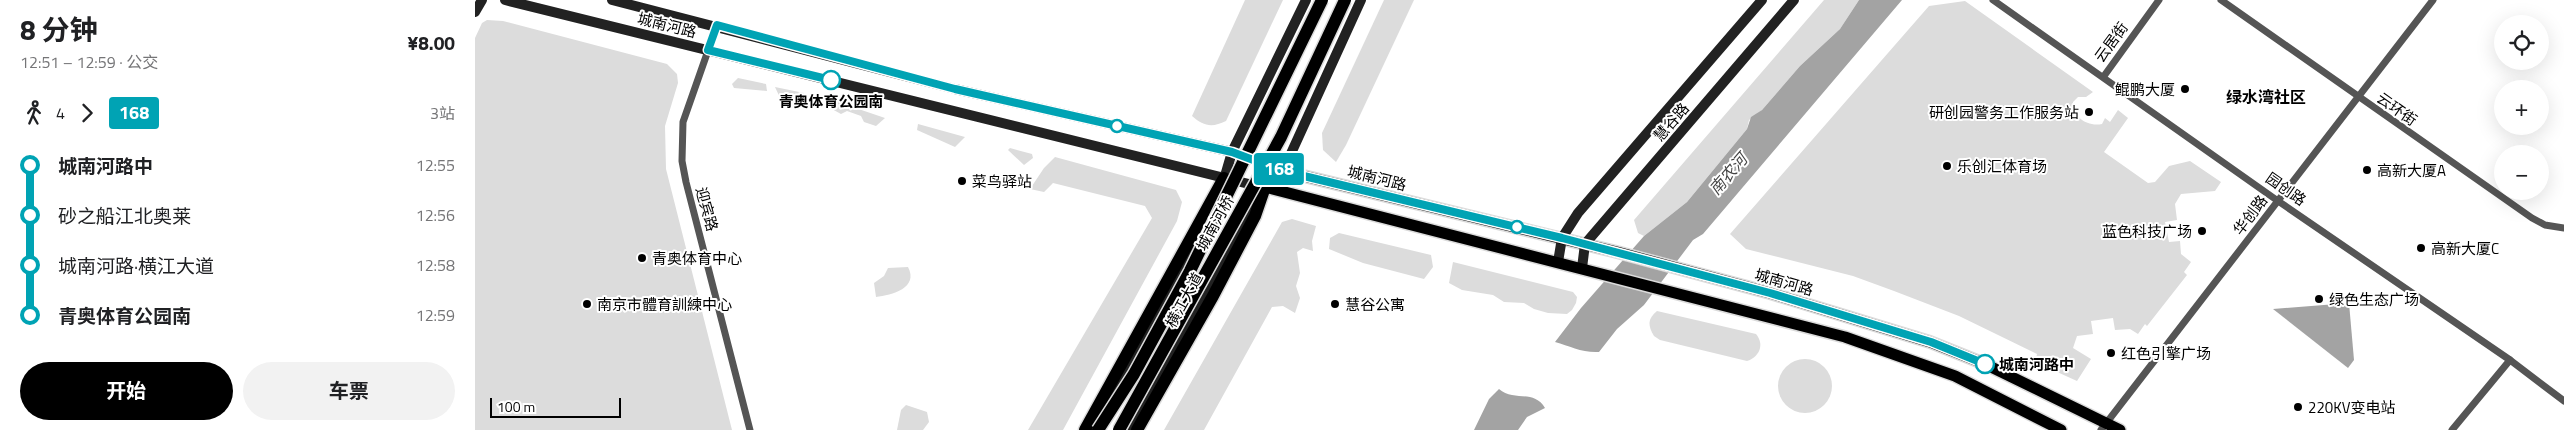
<!DOCTYPE html>
<html lang="zh">
<head>
<meta charset="utf-8">
<style>
  body { margin:0; font-family:"Titillium Web","Noto Sans SC",sans-serif; background:#f2f2f2; color:#202124; height:100vh; display:flex; flex-direction:column; font-size:19px; white-space:nowrap }
  * { box-sizing:border-box; margin:0 }
  p { font-size:16px; color:#757577 }
  .icon { flex:none; width:28px; height:28px; fill:none; stroke:currentColor; stroke-width:2; stroke-linecap:round; stroke-linejoin:round }
  .map { position:relative; flex:1; overflow:hidden }
  .side { display:flex; flex-direction:column; background:#fff; width:475px }
  .side>* { flex:none }
  .badge { padding:0 10px; border-radius:4px; font-size:18px; line-height:32px }
  .controls { position:absolute; left:2019px; top:15px; display:grid; gap:10px }
  .controls a { display:grid; place-items:center; width:55px; height:55px; border-radius:50%; background:#fff; box-shadow:0 5px 20px #0002; font-size:25px }
  .scale { position:absolute; left:15px; bottom:12px; width:131px; box-sizing:border-box; padding-left:5px; border:2px solid #000; border-top:0; font-size:14px; line-height:18px; white-space:nowrap; color:#000; -webkit-text-stroke:4px #fff; paint-order:stroke }
  .map>.badge { position:absolute; translate:-50% -50%; box-shadow:0 0 0 2px #fff }
  .legs { display:flex; align-items:center; gap:8px; height:55px; padding:0 20px; font-size:16px }
  .legs p { margin-inline-start:auto }
  .overview { display:flex; align-items:center; justify-content:space-between; height:85px; padding:0 20px }
  h1 { font-size:28px; font-weight:700; line-height:38px }
  .button { display:flex; gap:10px; margin-top:auto; padding:10px 20px }
  .button a { flex:1; height:58px; border-radius:30px; background:#000; color:#fff; font-size:20px; font-weight:700; line-height:58px; text-align:center }
  .button a+a { background:#f2f2f2; color:#202124 }
  ul { padding:0 20px; list-style:none }
  li { display:flex; align-items:center; gap:18px; height:50px; font-size:19px }
  li i { display:grid; place-items:center; width:8px; height:100%; margin:0 6px; background:currentColor }
  li i::after { content:''; width:12px; height:12px; margin:-6px; border:4px solid; border-radius:50%; background:#fff }
  li p { margin-inline-start:auto }
  li:first-child i { background:linear-gradient(#0000 50%,currentColor 0) }
  li:last-child i { background:linear-gradient(currentColor 50%,#0000 0) }
  main { display:flex; flex:1; min-height:0 }
  .map>svg:first-child { display:block }
</style>
</head>
<body>
<main>
<section class="side">
<div class="overview"><div><h1>8 分钟</h1><p>12:51 – 12:59 · 公交</p></div><b>¥8.00</b></div>
<div class="legs"><svg class="icon" aria-label="walk" viewBox="0 0 24 24"><circle cx="13" cy="4" r="2"/><path d="M13 8l-2 6 4 7M11 14l-3 7M7 12l3-4h3l4 4"/></svg>4<svg class="icon" aria-label="forward" viewBox="0 0 24 24"><path d="M9 5l7 7-7 7"/></svg><b class="badge" style="background:#00a3b4;color:#fff">168</b><p>3站</p></div>
<ul>
<li><i style="color:#00a3b4"></i><b>城南河路中</b><p>12:55</p></li>
<li><i style="color:#00a3b4"></i><span>砂之船江北奥莱</span><p>12:56</p></li>
<li><i style="color:#00a3b4"></i><span>城南河路·横江大道</span><p>12:58</p></li>
<li><i style="color:#00a3b4"></i><b>青奥体育公园南</b><p>12:59</p></li>
</ul>
<div class="button"><a>开始</a><a>车票</a></div>
</section>
<div class="map">
<svg width="2089" height="430" viewBox="0 0 2089 430">
  <rect width="100%" height="100%" fill="#fff"/>
  <g fill="#dcdcdc">
    <path d="M770 0H808L751 121C737 128 728 126 717 116Z"/>
    <polygon points="909,0 939,0 871,145 861,162 848,150 847,133"/>
    <polygon points="1349,0 1384,0 1365,29 1325,66 1287,110 1274,120 1272,129 1212,202 1169,236 1163,233 1159,220"/>
    <path d="M1490 1 1618 92 1611 97H1603L1598 102C1598 117 1612 127 1627 124L1630 118 1635 122 1643 110 1653 118 1629 152 1673 183 1680 182 1694 166 1715 161 1746 182 1740 191 1706 194 1700 204 1702 220 1690 222 1694 242 1705 241 1706 254 1716 262 1709 272 1712 275 1672 326 1670 324 1663 334 1655 329 1640 330 1638 318 1616 321 1618 334 1602 336 1598 348 1616 359 1602 381 1560 362 1562 354 1484 316 1419 291 1378 276 1271 249 1255 234 1454 6Z"/>
    <polygon points="12,20 28,21 192,64 202,74 203,83 190,126 191,169 257,430 0,430 0,38 7,23"/>
    <polygon points="263,78 291,84 292,91 259,88 257,84"/>
    <polygon points="300,87 329,93 330,102 307,102"/>
    <polygon points="357,100 410,118 401,126 389,122 386,116 372,111 366,114 355,108"/>
    <polygon points="443,124 490,137 480,147 442,130"/>
    <polygon points="535,148 557,154 558,158 549,165 533,150"/>
    <polygon points="580,157 701,190 707,202 702,221 588,430 553,430 677,218 670,206 578,183 569,192 555,189 569,168"/>
    <polygon points="817,219 841,226 837,241 838,251 828,248 822,252 825,273 821,286 825,298 820,313 808,306 797,307 729,430 689,430 807,222"/>
    <polygon points="864,233 956,255 958,267 949,279 888,263 854,249 855,238"/>
    <polygon points="978,262 1098,292 1102,297 1101,303 1097,310 1092,314 1073,313 1059,309 1049,303 1029,302 1018,295 987,290 974,283"/>
    <path d="M433 267C444 288 417 295 401 297L399 283 409 276 413 268Z"/>
    <path d="M1182 311 1281 334C1290 345 1284 357 1272 361L1185 340 1179 336C1173 326 1172 319 1182 311Z"/>
    <circle cx="1330" cy="386" r="27"/>
    <polygon points="431,405 452,412 454,422 448,430 422,430 426,410"/>
  </g>
  <g fill="#a3a3a3">
    <path d="M1384 0H1427L1228 234 1218 240 1169 305 1142 329 1124 352C1107 353 1095 346 1080 342L1106 308 1169 236 1212 202 1272 129 1276 117 1287 110 1325 66 1365 29Z"/>
    <polygon points="1874,303 1879,360 1873,368 1798,309"/>
    <path d="M1024 389C1038 402 1059 389 1070 408L1052 417 1043 430H999L1014 399Z"/>
  </g>
  <g fill="none" stroke-linecap="round" stroke-linejoin="round">
    <g stroke="#dbdbdb" stroke-width="14">
      <g id="primary">
        <polyline points="808,171 1142,252 1295,293 1455,342 1510,364 1645,430"/>
        <polyline points="790,187 1370,337 1480,376 1586,430"/>
      </g>
    </g>
    <g stroke="#dbdbdb" stroke-width="15">
      <g id="highway">
        <polyline points="610,430 749,178"/>
        <polyline points="662,430 738,296 780,216 790,187"/>
      </g>
    </g>
    <g stroke="#555" stroke-width="7">
      <polyline points="1518,0 1803,201 2035,360 2089,401"/>
      <polyline points="1746,0 2057,218 2070,225 2089,228"/>
      <polyline points="242,25 208,122 207,161 211,182 275,430"/>
      <polyline points="1629,76 1684,0"/>
      <polyline points="1626,430 1958,0"/>
      <polyline points="1977,430 2035,360"/>
    </g>
    <g stroke="#222" stroke-width="10">
      <polyline points="30,0 786,187"/>
      <polyline points="137,0 480,89 757,152 808,171"/>
      <polyline points="0,12 7,0"/>
      <polyline points="748,183 757,152 831,0"/>
      <polyline points="1083,262 1087,238 1103,213 1287,0"/>
      <polyline points="1107,268 1110,244 1319,0"/>
      <polyline points="629,409 732,222"/>
      <polyline points="653,430 772,214 790,187 808,171 886,0"/>
    </g>
    <use href="#primary" stroke="#000" stroke-width="11"/>
    <use href="#highway" stroke="#000" stroke-width="12"/>
    <g stroke="#dbdbdb" stroke-width="15" stroke-linecap="butt">
      <g id="highway-bridge">
        <polyline points="623,430 659,374 715,271 847,0"/>
        <polyline points="644,430 806,137 870,0"/>
      </g>
    </g>
    <use href="#highway-bridge" stroke="#000" stroke-width="12"/>
  </g>
  <g fill="none" stroke-linecap="round" stroke-linejoin="round">
    <g stroke="#fff" stroke-width="11">
      <polyline id="line-1" points="356,80 233,50 242,25 480,89 757,152 808,171 1087,238 1295,293 1456,342 1510,364"/>
    </g>
    <use href="#line-1" stroke="#00a3b4" stroke-width="8"/>
  </g>
  <g fill="#fff" stroke="#00a3b4" stroke-width="2.5">
    <circle cx="356" cy="80" r="9"/>
    <circle cx="642" cy="126" r="6"/>
    <circle cx="1042" cy="227" r="6"/>
    <circle cx="1510" cy="364" r="9"/>
  </g>
  <g fill="#000" stroke="#fff" stroke-width="2">
    <circle cx="1710" cy="89" r="5"/>
    <circle cx="1614" cy="112" r="5"/>
    <circle cx="1472" cy="166" r="5"/>
    <circle cx="1892" cy="170" r="5"/>
    <circle cx="487" cy="181" r="5"/>
    <circle cx="1727" cy="231" r="5"/>
    <circle cx="1946" cy="248" r="5"/>
    <circle cx="167" cy="258" r="5"/>
    <circle cx="1844" cy="299" r="5"/>
    <circle cx="112" cy="304" r="5"/>
    <circle cx="860" cy="304" r="5"/>
    <circle cx="1636" cy="353" r="5"/>
    <circle cx="1823" cy="407" r="5"/>
  </g>
  <g text-anchor="middle" dominant-baseline="central" stroke-width="4" stroke-linejoin="round" paint-order="stroke">
    <g font-size="15" fill="#000" stroke="#fff">
      <text transform="translate(192 25) rotate(14)">城南河路</text>
      <text transform="translate(1636 42) rotate(-54)">云居街</text>
      <text transform="translate(1922 109) rotate(35)">云环街</text>
      <text transform="translate(1196 122) rotate(-49)">慧谷路</text>
      <text transform="translate(902 178) rotate(14)">城南河路</text>
      <text transform="translate(1811 189) rotate(35)">园创路</text>
      <text transform="translate(232 209) rotate(75)">迎宾路</text>
      <text transform="translate(1775 215) rotate(-53)">华创路</text>
      <text transform="translate(740 223) rotate(-61)">城南河桥</text>
      <text transform="translate(1309 282) rotate(16)">城南河路</text>
      <text transform="translate(709 300) rotate(-61)">横江大道</text>
    </g>
    <g font-size="15" fill="#000" stroke="#fff" text-anchor="start">
      <text x="1700" y="89" text-anchor="end">鲲鹏大厦</text>
      <text x="1604" y="112" text-anchor="end">研创园警务工作服务站</text>
      <text x="1482" y="166">乐创汇体育场</text>
      <text x="1902" y="170">高新大厦A</text>
      <text x="497" y="181">菜鸟驿站</text>
      <text x="1717" y="231" text-anchor="end">蓝色科技广场</text>
      <text x="1956" y="248">高新大厦C</text>
      <text x="177" y="258">青奥体育中心</text>
      <text x="1854" y="299">绿色生态广场</text>
      <text x="122" y="304">南京市體育訓練中心</text>
      <text x="870" y="304">慧谷公寓</text>
      <text x="1646" y="353">红色引擎广场</text>
      <text x="1833" y="407">220KV变电站</text>
    </g>
    <g font-size="15" font-weight="bold" fill="#000" stroke="#fff">
      <text x="356" y="101">青奥体育公园南</text>
      <text x="1524" y="364" text-anchor="start">城南河路中</text>
    </g>
    <g font-size="16" font-weight="bold" fill="#000" stroke="#fff">
      <text x="1791" y="97">绿水湾社区</text>
    </g>
    <g font-size="16" font-style="italic" fill="#444" stroke="#fff">
      <text transform="translate(1253 174) rotate(-49)">南农河</text>
    </g>
  </g>
</svg>
<div class="controls">
<a><svg class="icon" aria-label="locate" viewBox="0 0 24 24"><circle cx="12" cy="12" r="6"/><path d="M12 2v4M12 18v4M2 12h4M18 12h4"/></svg></a>
<a>+</a>
<a>−</a>
</div>
<div class="scale">100 m</div>
<b class="badge" style="left:804px;top:169px;background:#00a3b4;color:#fff">168</b>
</div>
</main>
</body>
</html>
